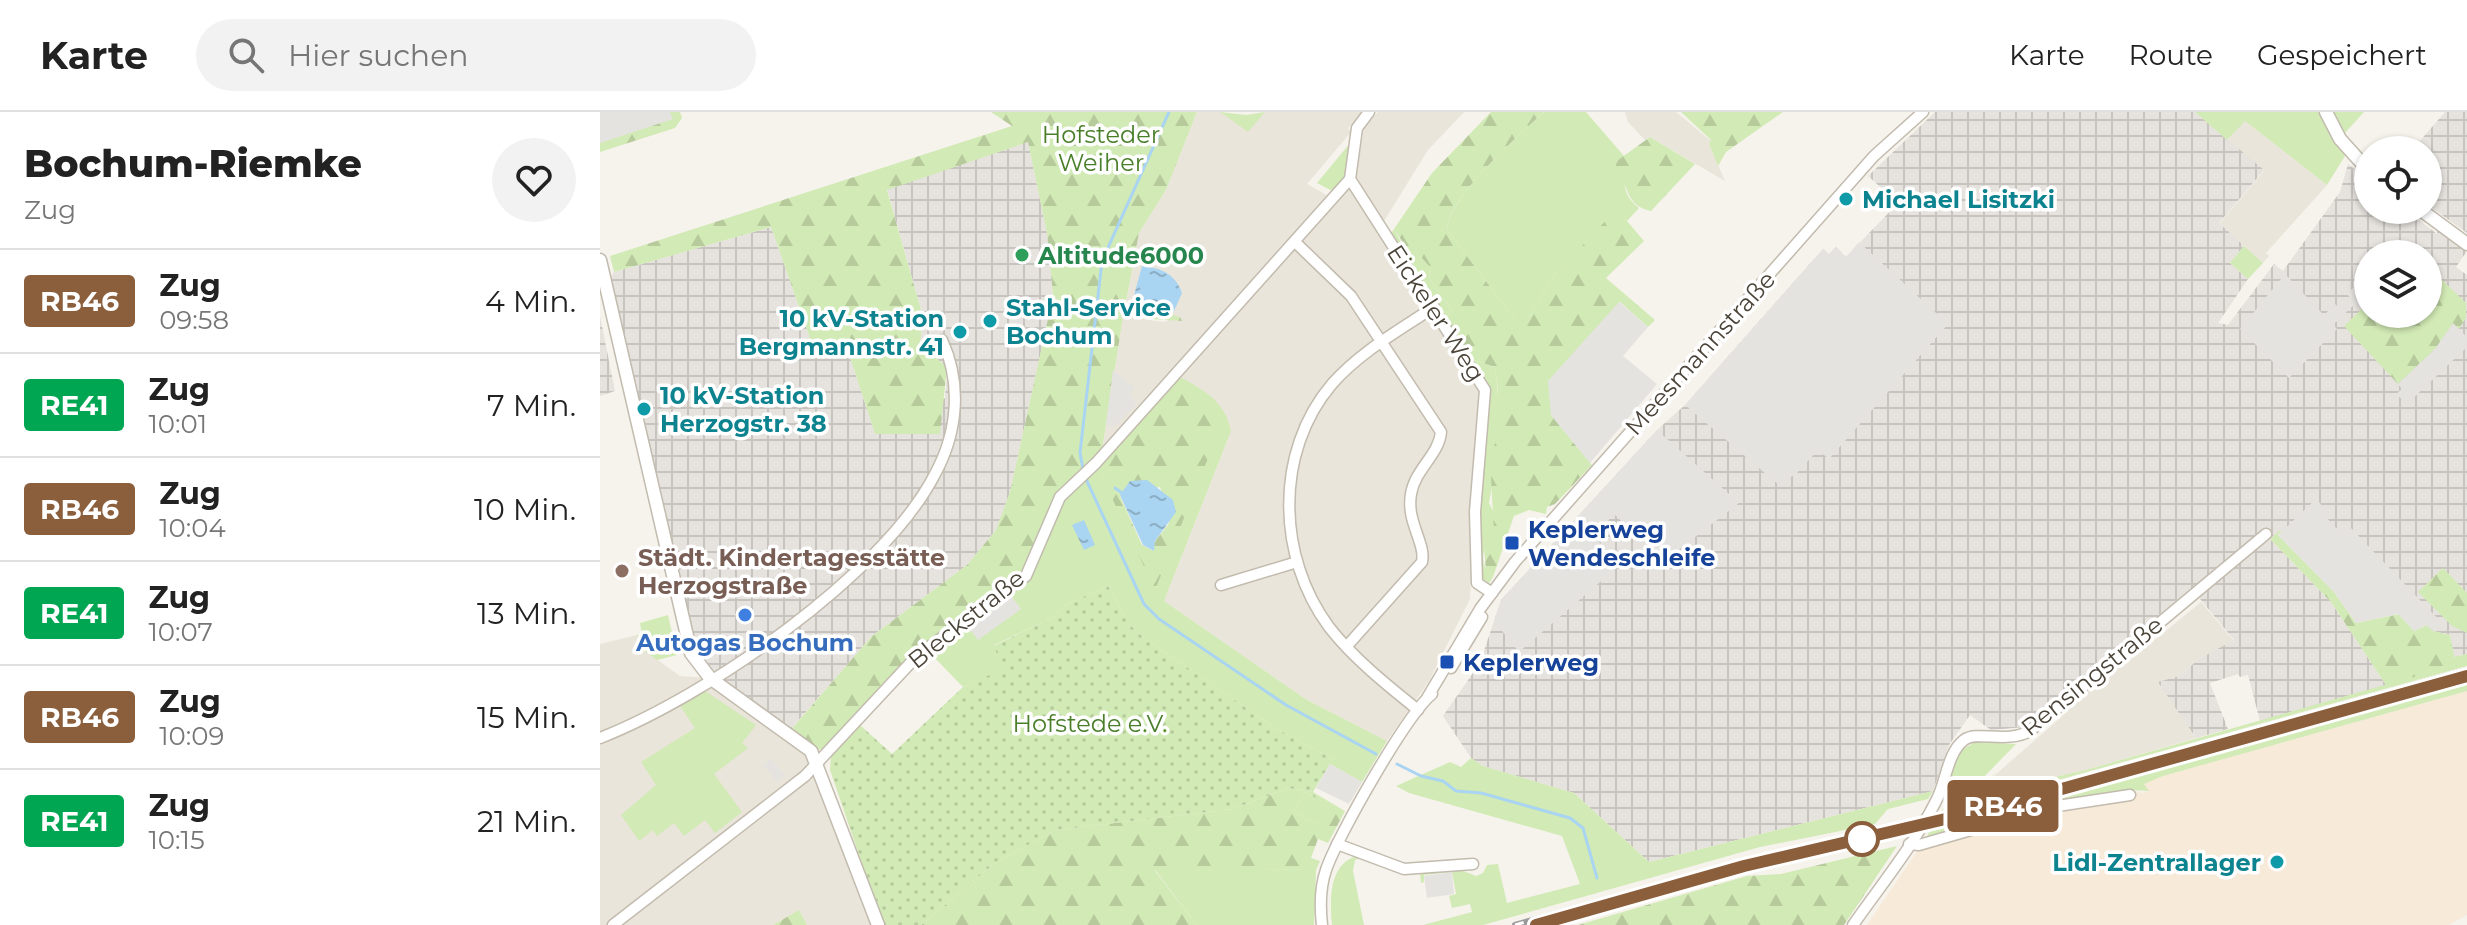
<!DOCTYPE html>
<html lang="de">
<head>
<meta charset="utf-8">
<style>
  body { margin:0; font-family:Montserrat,sans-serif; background:#f2f2f2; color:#222; height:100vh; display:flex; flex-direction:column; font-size:30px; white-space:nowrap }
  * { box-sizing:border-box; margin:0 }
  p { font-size:26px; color:#767676 }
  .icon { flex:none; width:44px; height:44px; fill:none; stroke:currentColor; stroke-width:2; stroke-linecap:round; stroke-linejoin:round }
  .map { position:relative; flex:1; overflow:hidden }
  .details { display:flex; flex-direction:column; background:#fff; width:600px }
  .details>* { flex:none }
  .badge { padding:0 16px; border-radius:6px; font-size:28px; line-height:52px }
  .controls { position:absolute; left:1754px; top:24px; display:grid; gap:16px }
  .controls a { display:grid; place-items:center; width:88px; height:88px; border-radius:50%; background:#fff; box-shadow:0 2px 6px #0004; font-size:40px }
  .map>.badge { position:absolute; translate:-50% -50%; box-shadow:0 0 0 4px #fff }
  .round { display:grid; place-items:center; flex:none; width:84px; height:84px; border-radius:42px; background:#f2f2f2 }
  .summary { display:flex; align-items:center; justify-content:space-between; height:136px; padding:0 24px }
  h1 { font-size:38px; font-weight:800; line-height:60px }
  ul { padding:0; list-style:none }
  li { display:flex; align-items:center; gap:24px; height:104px; padding:0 24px; border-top:2px solid #e0e0e0 }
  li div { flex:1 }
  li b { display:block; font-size:30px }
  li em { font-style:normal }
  li .badge { min-width:88px; font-weight:700; text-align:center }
  header { display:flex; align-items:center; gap:48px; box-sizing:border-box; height:112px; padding:0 40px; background:#fff; border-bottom:2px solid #e0e0e0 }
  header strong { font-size:38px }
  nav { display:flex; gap:44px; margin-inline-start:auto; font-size:28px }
  .search { width:560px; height:72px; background:#f2f2f2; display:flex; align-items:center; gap:20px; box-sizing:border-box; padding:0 28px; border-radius:44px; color:#767676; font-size:30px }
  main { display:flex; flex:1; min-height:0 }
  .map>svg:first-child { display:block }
</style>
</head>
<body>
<header>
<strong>Karte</strong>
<div class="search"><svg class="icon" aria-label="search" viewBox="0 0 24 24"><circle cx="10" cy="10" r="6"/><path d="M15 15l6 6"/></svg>Hier suchen</div>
<nav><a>Karte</a><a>Route</a><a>Gespeichert</a></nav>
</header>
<main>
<section class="details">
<div class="summary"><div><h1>Bochum-Riemke</h1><p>Zug</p></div><a class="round"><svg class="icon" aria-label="heart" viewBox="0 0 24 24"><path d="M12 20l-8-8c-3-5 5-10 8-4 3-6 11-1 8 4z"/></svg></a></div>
<ul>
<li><span class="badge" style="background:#8b5e3c;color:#fff">RB46</span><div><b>Zug</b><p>09:58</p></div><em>4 Min.</em></li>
<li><span class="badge" style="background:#00a651;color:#fff">RE41</span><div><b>Zug</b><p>10:01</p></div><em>7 Min.</em></li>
<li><span class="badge" style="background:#8b5e3c;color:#fff">RB46</span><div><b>Zug</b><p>10:04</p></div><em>10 Min.</em></li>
<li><span class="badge" style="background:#00a651;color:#fff">RE41</span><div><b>Zug</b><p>10:07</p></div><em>13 Min.</em></li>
<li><span class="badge" style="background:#8b5e3c;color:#fff">RB46</span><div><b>Zug</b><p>10:09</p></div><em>15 Min.</em></li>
<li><span class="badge" style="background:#00a651;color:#fff">RE41</span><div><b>Zug</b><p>10:15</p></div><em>21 Min.</em></li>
</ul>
</section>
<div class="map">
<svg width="1867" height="813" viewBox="0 0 1867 813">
  <defs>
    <pattern id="industrial-grid" width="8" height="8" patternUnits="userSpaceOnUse" patternTransform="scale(2)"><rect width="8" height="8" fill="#e6e2dd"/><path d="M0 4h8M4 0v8" fill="none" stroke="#c7c3be"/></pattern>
    <pattern id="forest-firs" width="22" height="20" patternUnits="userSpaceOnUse" patternTransform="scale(2)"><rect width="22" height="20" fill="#d2eab5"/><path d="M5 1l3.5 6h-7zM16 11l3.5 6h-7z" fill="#b6ca9c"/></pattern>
    <pattern id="garden-dots" width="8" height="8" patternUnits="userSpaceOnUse" patternTransform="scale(2)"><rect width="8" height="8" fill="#d2eab5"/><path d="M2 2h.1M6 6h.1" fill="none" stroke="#b6ca9c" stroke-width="1.8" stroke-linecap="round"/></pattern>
    <pattern id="water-ripples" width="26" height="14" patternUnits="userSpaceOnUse" patternTransform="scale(2)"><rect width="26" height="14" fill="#a9d4f2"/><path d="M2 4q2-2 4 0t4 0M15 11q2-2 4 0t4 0" fill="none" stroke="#8caec5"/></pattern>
  </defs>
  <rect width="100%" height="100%" fill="#f6f3ec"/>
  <g fill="#eae5da">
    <polygon points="597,0 620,0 648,19 665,0 763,0 748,16 751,20 707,72 737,89 750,75 880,274 870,487 829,569 787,629 707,588 564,489 631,319 507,342 502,338 523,204 563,210 579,205 526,191 539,121 566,78"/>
    <polygon points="778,0 864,0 828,38 784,109 756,65 764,16"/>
    <polygon points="1025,0 1076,0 1111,29 1109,32 1125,69 1050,25 1045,28 1028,10"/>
    <polygon points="1644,8 1727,73 1666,141 1669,144 1663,151 1619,112 1664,59 1627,28"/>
    <polygon points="1601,490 1634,529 1599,547 1579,564 1559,570 1596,626 1482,659 1371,684 1467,600 1463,595 1517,551 1521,555 1539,541"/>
    <polygon points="37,523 41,536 80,564 110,566 211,639 272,813 207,813 199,798 173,813 0,813 0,532"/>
  </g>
  <polygon fill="#f7ead8" points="1867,579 1867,803 1849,813 1267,813 1326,726 1451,690 1530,678 1543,681 1548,679 1544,672 1563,664"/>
  <g fill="url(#industrial-grid)" fill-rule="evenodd">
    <path d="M1335 0H1595L1664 58 1619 111 1644 134 1630 151 1648 167 1618 211 1628 213 1674 152 1683 159 1740 80 1748 52 1768 67V98H1806L1837 122V117L1867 139 1856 155 1867 163V542L1854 545 1850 523 1833 519 1679 419 1670 427 1731 490 1786 573 1660 609 1648 563 1640 565 1638 562 1610 571 1628 617 1596 626 1558 570 1579 564 1599 547 1634 528 1591 476 1425 615 1391 618 1370 603 1349 633 1333 679 1049 750 974 681 883 654 871 646 843 604 880 551 901 488 1057 318 1085 293 1223 137 1229 142 1236 135 1246 145 1298 91 1268 64ZM1768 142H1828V202H1768Z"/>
    <polygon points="1845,0 1867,0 1867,121 1828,93 1828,38 1812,38"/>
    <polygon points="428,30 447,121 453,185 410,380 396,418 367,453 272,524 190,618 119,564 101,547 89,521 9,168 14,160 171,115 210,226 248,239 275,322 345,286 347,262 347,255 320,233 323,205 287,77"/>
    <polygon points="0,204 15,279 0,284"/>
  </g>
  <g fill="#d2eab5">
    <polygon points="620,0 646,3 665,0 648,20"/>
    <path d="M944 0H986L1024 44 1015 51 1025 66C1023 79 1029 88 1039 96L1027 109 1012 103 953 165 928 207 922 211 917 210 847 118C849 84 918 24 944 0Z"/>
    <polygon points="1595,0 1718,0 1745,44 1727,73 1645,9 1627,28"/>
    <polygon points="1734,0 1764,0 1745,21"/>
    <polygon points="751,30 747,60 734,80 717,71"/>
    <polygon points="794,117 806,139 820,144 830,155 829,166 852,198 845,207 790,123"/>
    <polygon points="1644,134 1663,151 1648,167 1630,151"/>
    <path d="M871 247 895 255C902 299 897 348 889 391L894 401V420C883 434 877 452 893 465L889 471 880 465 878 408 888 297Z"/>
    <path d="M580 265C605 279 625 289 631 319L564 489 707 588 787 629 762 670 730 652 733 647 677 617 544 526 529 512 508 474 467 492 452 506 394 533 406 556 363 575 330 541 364 516 460 385 497 354 556 477 594 282 570 275Z"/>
    <polygon points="68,503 77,543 57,548 41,536 37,523 42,522 40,511"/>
    <path d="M1867 542V554L1340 701C1346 690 1384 672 1397 660L1373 683 1482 659 1855 553 1854 545Z"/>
    <polygon points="1867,567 1867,579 1563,664 1544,672 1549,679 1530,678 1451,690 1326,726 1333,713"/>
    <polygon points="105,579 156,613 142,631 148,636 114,662 142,700 115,721 105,708 84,724 74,711 57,724 53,718 39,729 21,703 56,673 41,650 95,616 80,594"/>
    <polygon points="1375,630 1416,632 1375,674 1342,690 1360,639"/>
    <polygon points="871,646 883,654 974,681 1049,750 1333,679 1328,687 1288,697 1275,712 1160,735 883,813 823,813 872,800 870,792 852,796 849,784 856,782 852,760 824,763 824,770 821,771 820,761 856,756 876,764 883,761 887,753 898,752 907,791 980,772 962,724 809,681 796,674 850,650 861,655"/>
    <polygon points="705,680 732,694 721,714 694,700"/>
    <path d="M757 744 761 746 755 748 753 759 764 813H732C730 789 728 752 757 744Z"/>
    <polygon points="557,755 716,758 714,813 597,813 555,758"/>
  </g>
  <g fill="url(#forest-firs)" fill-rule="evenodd">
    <polygon points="0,0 80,0 82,6 75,16 0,40"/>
    <polygon points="391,0 597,0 566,78 539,121 526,190 580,205 582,209 523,205 502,338 460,385 426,464 288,566 222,637 211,639 188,621 272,524 367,453 396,418 410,380 453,184 447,121 428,30 287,78 323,205 320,233 347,255 340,322 275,322 248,239 222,246 210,226 171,115 14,160 10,144 412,14"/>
    <path d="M891 0H944C918 24 848 85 847 118L917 210 928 207 953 165 1012 102 1027 109 1044 129 1006 166 1055 208 1048 215 1020 190 951 303 992 353 955 392 947 395 946 402 929 398 914 404 893 465 886 459 883 424 885 419 894 420C894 401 886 343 897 328L898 277 895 255 871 247 845 207 852 198 829 166 830 155 820 144 813 146 794 117 832 61Z"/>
    <polygon points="1081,0 1183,0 1126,40 1118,54 1109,32 1111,28"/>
    <path d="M1050 25 1095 52 1051 99C1023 93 1029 70 1014 51Z"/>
    <polygon points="1837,163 1866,191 1866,206 1859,217 1853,212 1835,237 1798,272 1744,214 1768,191 1768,202 1828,202 1828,165"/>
    <path d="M570 275 594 282 623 309 555 478 497 354ZM560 375 572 408 554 430V439L542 433 520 384Z"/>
    <polygon points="1679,419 1682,419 1678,423 1734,480 1756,511 1799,502 1814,519 1827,513 1833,519 1850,523 1856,553 1786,573 1731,490 1670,427"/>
    <polygon points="1843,456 1867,481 1867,521 1852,514 1818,480"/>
    <path d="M689 676 713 680 745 699 728 731 718 727 711 746 720 749 716 758 557 756 555 759 597 813H321L396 750 456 718 632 697ZM705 680 731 694 721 714 694 700Z"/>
    <polygon points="1297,734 1244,813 978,813 1147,764 1181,762"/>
    <polygon points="199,798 207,813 173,813"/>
  </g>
  <polygon fill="url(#garden-dots)" points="508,474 529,512 544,526 677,617 733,647 713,680 689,676 632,697 456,718 396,750 321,813 283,813 230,658 231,643 260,613 292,642 363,575 405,556 393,534 452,506 467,492"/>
  <g fill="#e5e3e0">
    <polygon points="0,0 70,0 73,7 0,31"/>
    <polygon points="1259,130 1348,212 1229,347 1218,338 1197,361 1179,373 1085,293 1223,137 1229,142 1236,135 1246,145"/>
    <polygon points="1768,161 1768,191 1762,197 1756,191 1734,212 1725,202 1735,192 1740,197 1751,187 1747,182"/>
    <polygon points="1685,162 1737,217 1689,266 1640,217"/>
    <polygon points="1019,190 1048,215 1023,244 1057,272 990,351 951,303 948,269"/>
    <polygon points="1853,211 1867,225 1867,235 1807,292 1796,282 1802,277 1798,272 1835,237"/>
    <polygon points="513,258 535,276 529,283 537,291 513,316 506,312"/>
    <polygon points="1057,318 1139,391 1063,450 1014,402 994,425 1021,452 919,540 894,509 901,488"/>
    <polygon points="1716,387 1726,398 1723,402 1740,420 1751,416 1842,511 1833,519 1826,513 1814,519 1798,502 1756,511 1734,480 1678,423"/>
    <polygon points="412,485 421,497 378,528 369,516"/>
    <polygon points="171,646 185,663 177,670 163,653"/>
    <polygon points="730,652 762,670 749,692 716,676"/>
    <polygon points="852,760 854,782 827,786 824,764"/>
  </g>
  <g fill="url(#water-ripples)">
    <path d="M542 154C562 156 575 162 582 181L574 199 535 191 533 187Z"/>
    <polygon points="547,368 573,388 576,400 555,429 554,439 543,433 520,383 530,369"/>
    <polygon points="484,408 495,433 484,438 472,413"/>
  </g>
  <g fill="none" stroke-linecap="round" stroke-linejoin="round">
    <g stroke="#a9d4f2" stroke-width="3">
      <polyline points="483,357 480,341 502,149 569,0"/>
      <polyline points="485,365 544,492 559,507 686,593 776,642"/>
      <polyline points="515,376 522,381"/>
      <polyline points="797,652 821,664 843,669 856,679 881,681 970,706 983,716 997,766"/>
    </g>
    <g stroke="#c2bbae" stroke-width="13">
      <g id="minor">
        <polyline points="750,67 885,278 875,400 877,471 892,481"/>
        <path d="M695 130 751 184 841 320C839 343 815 357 811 382 806 410 826 431 822 450L747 534"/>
        <polyline points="621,473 697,450"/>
        <polyline points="851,556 882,505"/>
        <polyline points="827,586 880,497 915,450 1274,44 1323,0"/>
        <path d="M818 598C788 574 753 546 729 515 677 445 674 340 732 272 760 240 798 219 834 195"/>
        <path d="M0 626C105 585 283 464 335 362 358 320 362 271 342 228"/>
        <polyline points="737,732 804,757 873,752"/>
        <polyline points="1309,732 1319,733 1451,695 1530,683"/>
        <polyline points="13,813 205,664 317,544 426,464 460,385 496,351 750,67 757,16 769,0"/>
        <path d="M722 813C720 795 720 775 726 758 737 725 807 602 832 582"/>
        <path d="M1253 813C1281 773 1314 733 1336 689 1346 671 1347 641 1364 628 1377 618 1406 632 1430 619L1666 422"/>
      </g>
    </g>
    <g stroke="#c2bbae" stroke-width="15">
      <g id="tertiary">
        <polyline points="1726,0 1740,27 1768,58"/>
        <polyline points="1821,98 1867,132"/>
        <polyline points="0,148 91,541 110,566 211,639 278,813"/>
      </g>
    </g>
    <use href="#minor" stroke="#fff" stroke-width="10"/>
    <use href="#tertiary" stroke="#fff" stroke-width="12"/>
    <g stroke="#9a9a9a" stroke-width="6">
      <polyline id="rail" points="915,813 1142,749 1400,689 1867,558"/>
    </g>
    <use href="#rail" stroke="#fff" stroke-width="3" stroke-dasharray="9" stroke-linecap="butt"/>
  </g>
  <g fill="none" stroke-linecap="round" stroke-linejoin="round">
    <g stroke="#fff" stroke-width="18">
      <polyline id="line" points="936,813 1144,754 1401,694 1867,564"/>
    </g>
    <use href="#line" stroke="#8b5e3c" stroke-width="12"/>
  </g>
  <g fill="#0f9aa8" stroke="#fff" stroke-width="3">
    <circle cx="1246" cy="87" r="8"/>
    <circle cx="390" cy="209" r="8"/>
    <circle cx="360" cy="220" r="8"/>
    <circle cx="44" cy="297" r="8"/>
    <circle cx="1677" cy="750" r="8"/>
  </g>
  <circle fill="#2e9e5b" stroke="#fff" stroke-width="3" cx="422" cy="143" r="8"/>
  <g fill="#1a4fb4" stroke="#fff" stroke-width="3">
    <rect x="904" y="423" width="16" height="16" rx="4"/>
    <rect x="839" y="542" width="16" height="16" rx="4"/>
  </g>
  <circle fill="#8d6e63" stroke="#fff" stroke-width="3" cx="22" cy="459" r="8"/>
  <circle fill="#3f7fe0" stroke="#fff" stroke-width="3" cx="145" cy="503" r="8"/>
  <circle fill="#fff" stroke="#8b5e3c" stroke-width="4" cx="1262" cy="727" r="16"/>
  <g text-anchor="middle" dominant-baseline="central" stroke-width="7" stroke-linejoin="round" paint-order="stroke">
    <g font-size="24" fill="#4a7f2a" stroke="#fff">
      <text x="501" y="22">Hofsteder<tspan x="501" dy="28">Weiher</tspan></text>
      <text x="490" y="611">Hofstede e.V.</text>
    </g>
    <g font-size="24" font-weight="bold" fill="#0d838f" stroke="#fff" text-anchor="start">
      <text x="1262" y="87">Michael Lisitzki</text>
      <text x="406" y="195">Stahl-Service<tspan x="406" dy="28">Bochum</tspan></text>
      <text x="344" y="206" text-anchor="end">10 kV-Station<tspan x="344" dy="28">Bergmannstr. 41</tspan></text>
      <text x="60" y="283">10 kV-Station<tspan x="60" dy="28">Herzogstr. 38</tspan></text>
      <text x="1661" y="750" text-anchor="end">Lidl-Zentrallager</text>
    </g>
    <g font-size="24" font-weight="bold" fill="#27864d" stroke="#fff" text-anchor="start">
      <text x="438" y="143">Altitude6000</text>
    </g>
    <g font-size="24" fill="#4b4439" stroke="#fff">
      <text transform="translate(836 201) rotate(57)">Eickeler Weg</text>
      <text transform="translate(1100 241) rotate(-48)">Meesmannstraße</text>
      <text transform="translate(366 507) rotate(-39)">Bleckstraße</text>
      <text transform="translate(1492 564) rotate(-39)">Rensingstraße</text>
    </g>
    <g font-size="24" font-weight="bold" fill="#164399" stroke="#fff" text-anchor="start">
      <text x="928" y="417">Keplerweg<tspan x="928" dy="28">Wendeschleife</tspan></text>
      <text x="863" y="550">Keplerweg</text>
    </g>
    <g font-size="24" font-weight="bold" fill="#785e54" stroke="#fff" text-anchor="start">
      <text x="38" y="445">Städt. Kindertagesstätte<tspan x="38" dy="28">Herzogstraße</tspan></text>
    </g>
    <g font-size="24" font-weight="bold" fill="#366cbe" stroke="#fff">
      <text x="145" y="530">Autogas Bochum</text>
    </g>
  </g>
</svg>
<div class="controls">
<a><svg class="icon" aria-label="locate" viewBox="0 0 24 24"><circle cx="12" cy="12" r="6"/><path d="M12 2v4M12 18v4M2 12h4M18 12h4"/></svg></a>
<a><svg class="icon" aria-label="layers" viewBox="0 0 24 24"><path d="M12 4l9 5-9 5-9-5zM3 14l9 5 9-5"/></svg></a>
</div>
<b class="badge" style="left:1403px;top:694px;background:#8b5e3c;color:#fff">RB46</b>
</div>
</main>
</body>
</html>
